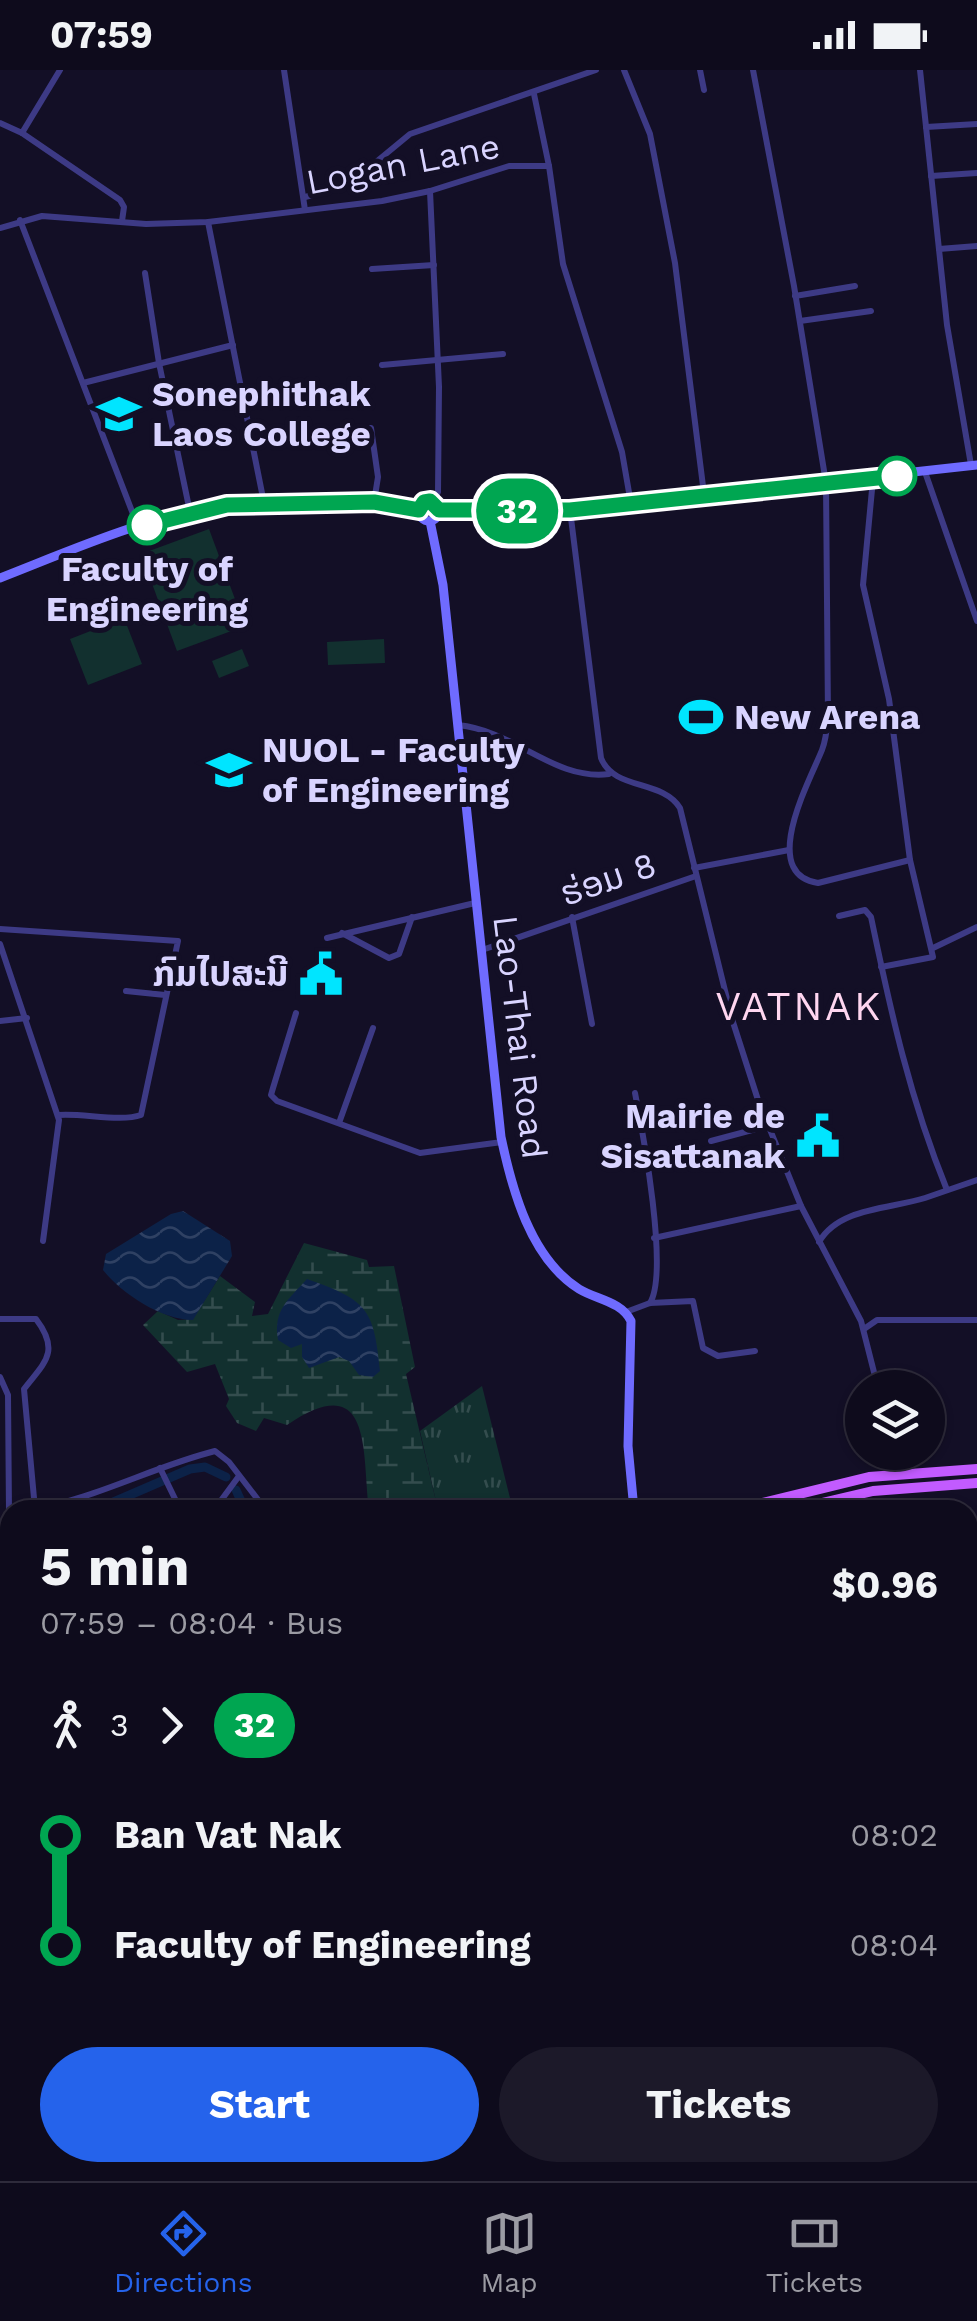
<!DOCTYPE html>
<html lang="en">
<head>
<meta charset="utf-8">
<style>
  body { margin:0; font-family:"Work Sans","Noto Sans Lao",sans-serif; background:#1c1929; color:#f1f3f6; height:100vh; display:flex; flex-direction:column; font-size:38px; white-space:nowrap }
  * { box-sizing:border-box; margin:0 }
  p { font-size:32px; color:#9b9ba3 }
  .icon { flex:none; width:55px; height:55px; fill:none; stroke:currentColor; stroke-width:2; stroke-linecap:round; stroke-linejoin:round }
  .map { position:relative; flex:1; overflow:hidden }
  .drawer { position:absolute; left:0px; top:1430px; width:978px; height:682px; display:flex; flex-direction:column; background:#0e0b1c; border-radius:30px 30px 0 0; box-shadow:0 2px 8px #0004,0 0 0 2px #2e2b3b }
  .drawer>* { flex:none }
  .badge { padding:0 20px; border-radius:32px; font-size:35px; line-height:65px }
  .buttons { position:absolute; left:845px; top:1300px; display:grid; gap:20px }
  .buttons a { display:grid; place-items:center; width:100px; height:100px; border-radius:50%; background:#0e0b1c; box-shadow:0 2px 8px #0004,0 0 0 2px #2e2b3b; font-size:50px }
  .map>.badge { position:absolute; translate:-50% -50%; box-shadow:0 0 0 5px #fff }
  .legs { display:flex; align-items:center; gap:15px; height:110px; padding:0 40px; font-size:32px }
  .legs p { margin-inline-start:auto }
  .summary { display:flex; align-items:center; justify-content:space-between; height:170px; padding:0 40px }
  h1 { font-size:55px; font-weight:700; line-height:75px }
  .cta { display:flex; gap:20px; margin-top:auto; padding:20px 40px }
  .cta a { flex:1; height:115px; border-radius:60px; background:#2563eb; color:#fff; font-size:40px; font-weight:700; line-height:115px; text-align:center }
  .cta a+a { background:#1c1929; color:#f1f3f6 }
  ul { padding:0 40px; list-style:none }
  li { display:flex; align-items:center; gap:35px; height:110px; font-size:38px }
  li i { display:grid; place-items:center; width:15px; height:100%; margin:0 12px; background:currentColor }
  li i::after { content:''; width:25px; height:25px; margin:-12px; border:8px solid; border-radius:50%; background:#0e0b1c }
  li p { margin-inline-start:auto }
  li:first-child i { background:linear-gradient(#0000 50%,currentColor 0) }
  li:last-child i { background:linear-gradient(currentColor 50%,#0000 0) }
  .status { display:flex; justify-content:space-between; align-items:center; height:70px; padding:0 50px; background:#0e0b1c; direction:ltr }
  .status svg { height:28px; fill:currentColor }
  .tab-bar { display:flex; justify-content:space-around; align-items:center; height:140px; border-top:2px solid #2e2b3b; background:#0e0b1c; font-size:28px; color:#9b9ba3 }
  .tab-bar a { display:grid; justify-items:center; gap:5px }
  .tab-bar .current { color:#2563eb }
  .map>svg:first-child { display:block }
</style>
</head>
<body>
<div class="status"><b>07:59</b><svg viewBox="0 0 49 12"><path d="M0 12V9h3v3zM5 12V6h3v6zM10 12V3h3v9zM15 12V0h3v12zM26 1h20v11H26zM47 4h2v5h-2z"/></svg></div>
<div class="map">
<svg width="977" height="2111" viewBox="0 0 977 2111">
  <defs>
    <pattern id="grass-tufts" width="24" height="20" patternUnits="userSpaceOnUse" patternTransform="scale(2.5)"><rect width="24" height="20" fill="#12302f"/><path d="M3 7l-1-3M5 7V3M7 7l1-3M15 17l-1-3M17 17v-4M19 17l1-3" fill="none" stroke="#344d4e"/></pattern>
    <pattern id="wetland-marsh" width="20" height="14" patternUnits="userSpaceOnUse" patternTransform="scale(2.5)"><rect width="20" height="14" fill="#12302f"/><path d="M1 5h8M5 5V1M11 12h8M15 12V8" fill="none" stroke="#344d4e"/></pattern>
    <pattern id="garden-furrows" width="10" height="10" patternUnits="userSpaceOnUse" patternTransform="scale(2.5)"><rect width="10" height="10" fill="#12302f"/><path d="M-1 1l2-2M0 10L10 0M9 11l2-2" fill="none" stroke="#344d4e"/></pattern>
    <pattern id="water-waves" width="16" height="10" patternUnits="userSpaceOnUse" patternTransform="scale(2.5)"><rect width="16" height="10" fill="#0c2248"/><path d="M0 5q4-4 8 0t8 0" fill="none" stroke="#2f4163"/></pattern>
  </defs>
  <rect width="100%" height="100%" fill="#130f26"/>
  <polygon fill="url(#grass-tufts)" points="482,1316 513,1440 438,1440 420,1361"/>
  <path fill="url(#wetland-marsh)" d="M304 1173 367 1190 369 1197 394 1196 415 1297 406 1304 438 1440H369C362 1382 373 1297 287 1355L264 1348 256 1361 237 1353 226 1336 229 1329 215 1294 187 1302 143 1255 158 1241 178 1250 193 1249 220 1206 255 1232 252 1246 268 1244Z"/>
  <polygon fill="url(#garden-furrows)" points="892,1428 892,1440 828,1440"/>
  <g fill="#12302f">
    <polygon points="209,459 245,556 177,581 141,484"/>
    <polygon points="124,548 142,594 88,615 70,569"/>
    <polygon points="384,569 385,593 328,595 327,572"/>
    <polygon points="242,579 249,596 219,608 212,591"/>
  </g>
  <g fill="url(#water-waves)">
    <path d="M183 1141 230 1171 232 1186 193 1250C162 1250 122 1224 103 1200L106 1184 171 1144Z"/>
    <path d="M307 1209C366 1230 374 1237 380 1301L373 1307 359 1305 349 1291 339 1287 309 1298 302 1287V1274L291 1278 278 1270C273 1240 288 1230 307 1209Z"/>
    <polygon points="977,1570 977,2111 0,2111 0,2063 10,2058 10,2102 968,2102 968,1571"/>
  </g>
  <g fill="none" stroke-linecap="round" stroke-linejoin="round">
    <g stroke="#0c2248" stroke-width="9">
      <polyline points="236,1420 245,1440"/>
      <polyline points="95,1440 190,1399 205,1397 226,1407"/>
      <polyline points="0,1460 10,1459"/>
      <polyline points="0,1683 10,1682"/>
    </g>
    <g stroke="#3d3a85" stroke-width="6">
      <polyline points="284,0 305,140"/>
      <polyline points="624,0 650,64 675,193 704,424"/>
      <polyline points="700,0 704,20"/>
      <path d="M753 0 794 216 826 413 828 648C827 659 826 670 822 680 810 710 758 804 818 813L910 790"/>
      <polyline points="920,0 947,255 971,395"/>
      <polyline points="534,24 549,96 563,194 622,382 631,434"/>
      <polyline points="0,53 22,63 60,0"/>
      <polyline points="926,57 977,54"/>
      <polyline points="22,63 120,130 124,137 122,151"/>
      <polyline points="931,106 977,103"/>
      <polyline points="430,121 439,317 438,422 433,432"/>
      <polyline points="305,127 347,116 410,64 596,0"/>
      <polyline points="20,150 138,457"/>
      <polyline points="208,152 264,433"/>
      <polyline points="0,158 42,146 146,154 208,152 382,131 430,121 509,96 549,96"/>
      <polyline points="939,179 977,176"/>
      <polyline points="372,199 434,195"/>
      <polyline points="145,203 159,293 190,442"/>
      <polyline points="795,226 855,216"/>
      <polyline points="800,251 871,241"/>
      <polyline points="382,295 503,284"/>
      <polyline points="83,313 233,275"/>
      <polyline points="371,358 378,407 374,432"/>
      <polyline points="925,402 977,551"/>
      <polyline points="873,409 863,515 889,629 910,790 933,887 881,897"/>
      <path d="M570 440 601 688C614 721 662 709 680 738L732 949 758 1030 801 1136 861 1251 878 1318"/>
      <path d="M458 655C516 661 554 711 609 704"/>
      <polyline points="694,798 789,780"/>
      <path d="M839 846 865 840 871 847C891 943 910 1029 947 1120"/>
      <polyline points="572,847 592,954"/>
      <path d="M0 859 178 871 141 1045C121 1052 82 1043 59 1045"/>
      <polyline points="342,863 389,888 399,884 412,847"/>
      <polyline points="327,868 475,833"/>
      <polyline points="0,874 59,1050 43,1171"/>
      <polyline points="933,878 977,857"/>
      <polyline points="482,880 696,806"/>
      <polyline points="126,921 165,925"/>
      <polyline points="296,943 273,1018 271,1025 277,1031 420,1083 502,1072"/>
      <polyline points="0,951 27,948"/>
      <path d="M635 1023C643 1063 669 1202 650 1233"/>
      <polyline points="339,1053 373,958"/>
      <polyline points="711,1071 767,1056"/>
      <polyline points="654,1168 801,1136"/>
      <path d="M819 1172C839 1137 891 1139 925 1128 942 1122 960 1116 977 1110"/>
      <polyline points="626,1242 650,1233 693,1231 703,1278 718,1286 755,1281"/>
      <path d="M0 1249H36C61 1282 44 1293 24 1319L35 1439"/>
      <polyline points="864,1259 877,1250 977,1250"/>
      <polyline points="0,1307 8,1325 9,1443"/>
      <polyline points="892,1382 896,1404"/>
      <polyline points="160,1398 178,1435"/>
      <path d="M30 1440C95 1429 152 1397 215 1381L229 1392 259 1431"/>
      <polyline points="214,1440 239,1406"/>
    </g>
    <g stroke="#6f6bff" stroke-width="9">
      <circle cx="429" cy="441" r="10"/>
      <polyline points="439,440 570,440 977,395"/>
      <path d="M430 451 443 515 501 1067C512 1119 530 1188 579 1219 597 1230 621 1231 631 1251L628 1376 634 1440"/>
      <path d="M0 508C72 480 150 445 227 435 285 427 362 430 419 440"/>
      <polyline points="154,1440 184,1435 206,1440"/>
      <polyline points="0,1475 10,1475"/>
      <polyline points="0,2001 10,1996"/>
    </g>
    <g stroke="#c25bff" stroke-width="10">
      <polyline points="734,1440 869,1407 977,1399"/>
      <polyline points="792,1440 873,1421 977,1413"/>
      <polyline points="0,1559 10,1559"/>
      <polyline points="0,1572 10,1573"/>
    </g>
  </g>
  <g fill="none" stroke-linecap="round" stroke-linejoin="round">
    <g stroke="#fff" stroke-width="22">
      <polyline id="line-1" points="147,455 227,435 374,432 419,440 424,432 430,431 439,440 570,440 897,406"/>
    </g>
    <use href="#line-1" stroke="#00a651" stroke-width="15"/>
  </g>
  <defs>
    <g id="university-bare" transform="scale(3.45)"><path d="M0-5L7-2L0 1L-7-2ZM-4 1L0 2.5L4 1V4Q0 6-4 4Z" fill="#00e5ff" stroke="#130f26" stroke-width="2.5" paint-order="stroke"/></g>
    <g id="stadium-bare" transform="scale(3.45)"><path d="M0-5a6.5 5 0 1 0 0 10a6.5 5 0 1 0 0-10ZM-3.5-1.8h7v3.6h-7Z" fill="#00e5ff" stroke="#130f26" stroke-width="2.5" paint-order="stroke"/></g>
    <g id="civic-bare" transform="scale(3.45)"><path d="M-.6-6.5H3V-4.5H.6V-3L4-1V1h2V6H-6V1h2V-1L-.6-3ZM-1.2 2.5V6h2.4V2.5Z" fill="#00e5ff" stroke="#130f26" stroke-width="2.5" paint-order="stroke"/></g>
  </defs>
  <g fill-rule="evenodd">
    <use href="#university-bare" x="119" y="344"/>
    <use href="#stadium-bare" x="701" y="647"/>
    <use href="#university-bare" x="229" y="700"/>
    <use href="#civic-bare" x="321" y="904"/>
    <use href="#civic-bare" x="818" y="1066"/>
  </g>
  <g fill="#fff" stroke="#00a651" stroke-width="5">
    <circle cx="897" cy="406" r="18"/>
    <circle cx="147" cy="455" r="18"/>
  </g>
  <g text-anchor="middle" dominant-baseline="central" stroke-width="10" stroke-linejoin="round" paint-order="stroke">
    <g font-size="35" fill="#d9d4ff" stroke="#130f26">
      <text transform="translate(403 94) rotate(-11)">Logan Lane</text>
      <text transform="translate(608 809) rotate(-19)">ຮ່ອມ 8</text>
      <text transform="translate(520 967) rotate(83)">Lao-Thai Road</text>
    </g>
    <g font-size="35" font-weight="bold" fill="#d9d4ff" stroke="#130f26" text-anchor="start">
      <text x="152" y="324">Sonephithak<tspan x="152" dy="40">Laos College</tspan></text>
      <text x="734" y="647">New Arena</text>
      <text x="262" y="680">NUOL - Faculty<tspan x="262" dy="40">of Engineering</tspan></text>
      <text x="288" y="904" text-anchor="end">ກົມໄປສະນີ</text>
      <text x="785" y="1046" text-anchor="end">Mairie de<tspan x="785" dy="40">Sisattanak</tspan></text>
    </g>
    <g font-size="35" font-weight="bold" fill="#d9d4ff" stroke="#130f26">
      <text x="147" y="499">Faculty of<tspan x="147" dy="40">Engineering</tspan></text>
    </g>
    <g font-size="40" letter-spacing="2.5" fill="#ffd6f0" stroke="#130f26">
      <text x="799" y="936">VATNAK</text>
    </g>
  </g>
</svg>
<div class="buttons">
<a><svg class="icon" aria-label="layers" viewBox="0 0 24 24"><path d="M12 4l9 5-9 5-9-5zM3 14l9 5 9-5"/></svg></a>
</div>
<b class="badge" style="left:517px;top:441px;background:#00a651;color:#fff">32</b>
<section class="drawer">
<div class="summary"><div><h1>5 min</h1><p>07:59 – 08:04 · Bus</p></div><b>$0.96</b></div>
<div class="legs"><svg class="icon" aria-label="walk" viewBox="0 0 24 24"><circle cx="13" cy="4" r="2"/><path d="M13 8l-2 6 4 7M11 14l-3 7M7 12l3-4h3l4 4"/></svg>3<svg class="icon" aria-label="forward" viewBox="0 0 24 24"><path d="M9 5l7 7-7 7"/></svg><b class="badge" style="background:#00a651;color:#fff">32</b></div>
<ul>
<li><i style="color:#00a651"></i><b>Ban Vat Nak</b><p>08:02</p></li>
<li><i style="color:#00a651"></i><b>Faculty of Engineering</b><p>08:04</p></li>
</ul>
<div class="cta"><a>Start</a><a>Tickets</a></div>
</section>
</div>
<nav class="tab-bar">
<a class="current"><svg class="icon" aria-label="directions" viewBox="0 0 24 24"><path d="M12 3l9 9-9 9-9-9zM9 14v-3h6M13 9l2 2-2 2"/></svg>Directions</a>
<a><svg class="icon" aria-label="map" viewBox="0 0 24 24"><path d="M3 6l6-2 6 2 6-2v14l-6 2-6-2-6 2zM9 4v14M15 6v14"/></svg>Map</a>
<a><svg class="icon" aria-label="tickets" viewBox="0 0 24 24"><path d="M3 7h18v10H3zM15 7v10"/></svg>Tickets</a>
</nav>
</body>
</html>
